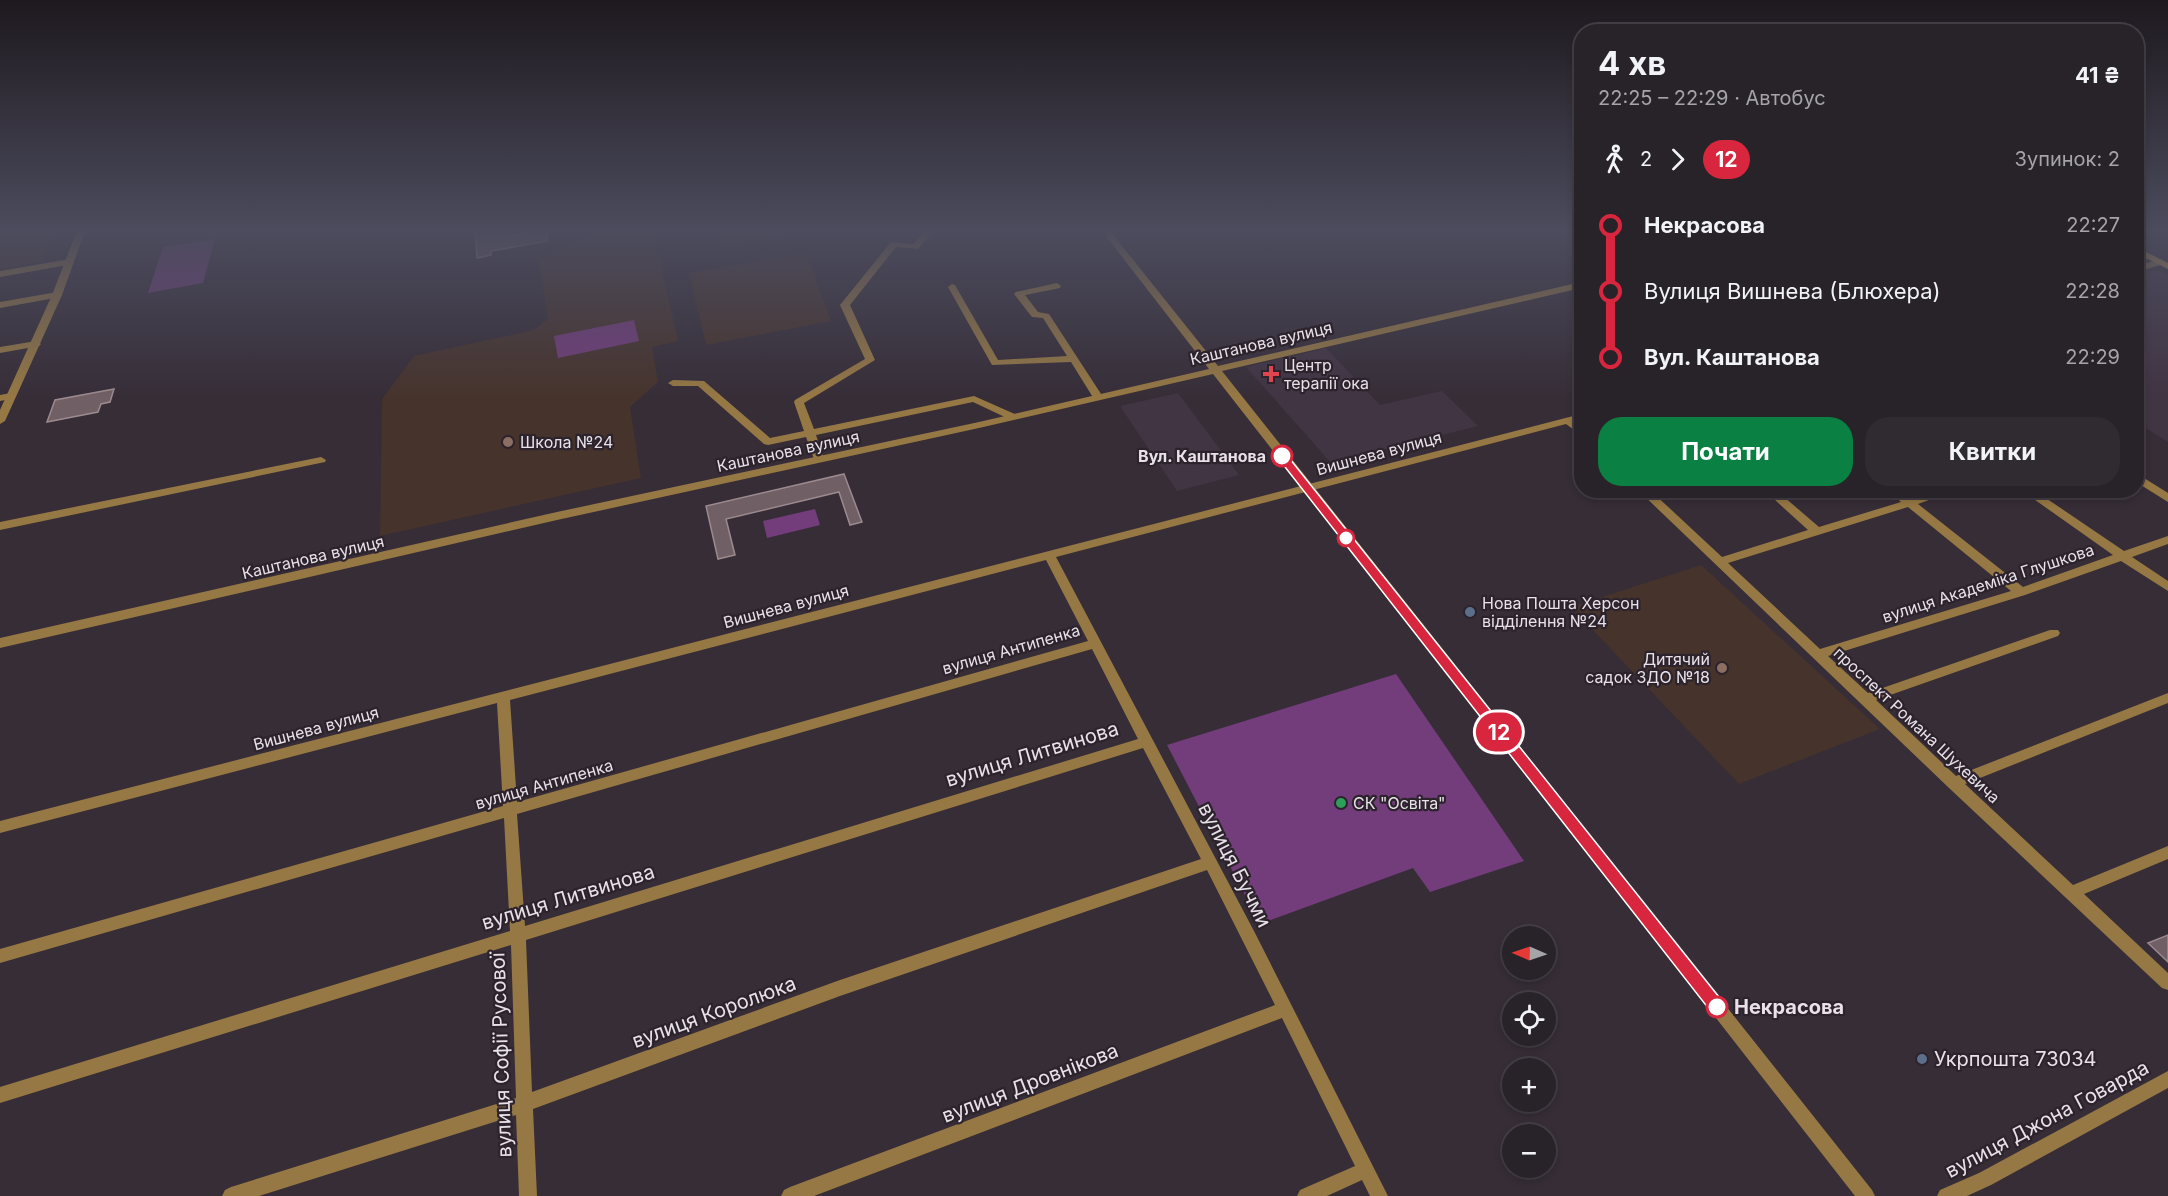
<!DOCTYPE html>
<html lang="uk">
<head>
<meta charset="utf-8">
<style>
  body { margin:0; font-family:Inter,sans-serif; background:#302a31; color:#f1f3f6; height:100vh; display:flex; flex-direction:column; font-size:22px; white-space:nowrap }
  * { box-sizing:border-box; margin:0 }
  p { font-size:20px; color:#a5a4a8 }
  .icon { flex:none; width:33px; height:33px; fill:none; stroke:currentColor; stroke-width:2; stroke-linecap:round; stroke-linejoin:round }
  .map { position:relative; flex:1; overflow:hidden }
  .drawer { position:absolute; left:1574px; top:24px; width:570px; height:474px; display:flex; flex-direction:column; background:#282229; border-radius:24px; box-shadow:0 3px 9px #0003,0 0 0 2px #443f46 }
  .drawer>* { flex:none }
  .badge { padding:0 12px; border-radius:20px; font-size:21px; line-height:39px }
  .needle { width:39px; rotate:272deg }
  .tools { position:absolute; left:1502px; top:926px; display:grid; gap:12px }
  .tools a { display:grid; place-items:center; width:54px; height:54px; border-radius:50%; background:#282229; box-shadow:0 3px 9px #0003,0 0 0 2px #443f46; font-size:30px }
  .map>.badge { position:absolute; translate:-50% -50%; box-shadow:0 0 0 3px #fff }
  .legs { display:flex; align-items:center; gap:9px; height:66px; padding:0 24px; font-size:20px }
  .legs p { margin-inline-start:auto }
  .overview { display:flex; align-items:center; justify-content:space-between; height:102px; padding:0 24px }
  h1 { font-size:33px; font-weight:700; line-height:45px }
  .action { display:flex; gap:12px; margin-top:auto; padding:12px 24px }
  .action a { flex:1; height:69px; border-radius:24px; background:#0b8043; color:#fff; font-size:24px; font-weight:700; line-height:69px; text-align:center }
  .action a+a { background:#302a31; color:#f1f3f6 }
  ul { padding:0 24px; list-style:none }
  li { display:flex; align-items:center; gap:21px; height:66px; font-size:22px }
  li i { display:grid; place-items:center; width:9px; height:100%; margin:0 8px; background:currentColor }
  li i::after { content:''; width:15px; height:15px; margin:-8px; border:4px solid; border-radius:50%; background:#282229 }
  li p { margin-inline-start:auto }
  li:first-child i { background:linear-gradient(#0000 50%,currentColor 0) }
  li:last-child i { background:linear-gradient(currentColor 50%,#0000 0) }
  .map>svg:first-child { display:block }
</style>
</head>
<body>
<div class="map">
<svg width="2168" height="1196" viewBox="0 0 2168 1196">
  <rect width="100%" height="100%" fill="#362d37"/>
  <g fill="#413443">
    <polygon points="2158,270 2168,276 2168,442 2136,422 2136,276"/>
    <polygon points="1326,348 1380,405 1442,391 1478,426 1331,463 1246,367"/>
    <polygon points="1178,393 1239,475 1177,491 1120,406"/>
  </g>
  <g fill="#46332c">
    <polygon points="0,231 55,231 41,262 0,269"/>
    <polygon points="620,231 653,231 678,341 652,347 658,382 630,407 641,478 380,536 382,399 414,356 534,330 548,319 539,260 592,234"/>
    <polygon points="716,231 817,231 721,248"/>
    <polygon points="806,253 831,321 706,345 689,273"/>
    <polygon points="1701,565 1880,729 1739,784 1571,607"/>
  </g>
  <g fill="#733d7b">
    <polygon points="215,239 203,283 148,293 163,247"/>
    <polygon points="634,320 639,341 558,358 554,336"/>
    <polygon points="815,509 820,525 767,538 763,521"/>
    <polygon points="1396,674 1524,861 1430,892 1413,868 1260,924 1167,745"/>
  </g>
  <g fill="#705f64" stroke="#9c8a8f" stroke-width="1.5">
    <polygon points="475,231 507,231 508,237 532,231 546,231 548,241 491,251 491,255 477,258"/>
    <polygon points="114,389 110,402 101,404 98,412 47,422 55,400"/>
    <polygon points="844,474 862,522 850,525 839,492 726,519 735,555 718,559 706,506"/>
    <polygon points="2168,935 2168,962 2148,943"/>
  </g>
  <g fill="none" stroke-linecap="round" stroke-linejoin="round">
    <g fill="#967844" fill-rule="evenodd">
      <polygon points="925,231 933,231 918,249 896,247 850,305 875,360 804,403 814,429 974,396 1017,415 1017,419 1009,419 973,402 816,435 824,459 819,462 814,459 806,437 768,445 764,444 698,386 673,386 668,383 673,380 704,381 770,438 804,431 794,402 795,400 865,359 840,305 891,242 913,244"/>
      <polygon points="70,259 74,262 73,264 0,277 0,271"/>
      <polygon points="2161,259 2165,262 2164,264 2136,272 2136,266"/>
      <polygon points="1057,283 1061,286 1060,288 1025,295 1038,312 1049,314 1103,397 1102,399 1094,399 1071,362 992,365 948,287 952,284 955,285 998,360 1067,356 1043,318 1032,317 1014,294 1016,292"/>
      <polygon points="57,292 62,295 60,297 0,308 0,302"/>
      <polygon points="36,341 41,344 39,346 0,353 0,347"/>
      <polygon points="11,393 15,394 15,398 0,401 0,395"/>
      <path d="M1581 414V420L1576 422 1581 426V435L1566 424 1056 557 1254 931 1388 1196H1370L1362 1180 1327 1196H1297L1300 1190 1355 1166 1282 1018 814 1196H781L784 1190 790 1187 1275 1005 1207 870 840 996 533 1109 537 1196H519L516 1115 259 1196H222L225 1190 231 1187 516 1098 511 945 0 1103V1087L510 931 504 818 0 963V949L503 806 497 703 0 833V821ZM1046 560 1088 641 517 802 510 700ZM1092 649 1138 739 525 926 517 814ZM1143 748 1201 859 840 980 532 1092 526 940Z"/>
      <polygon points="321,457 326,460 325,462 0,530 0,522"/>
      <path d="M1638 490H1650L1722 557 1808 530 1764 490H1776L1819 527 1901 502 1888 490H1901L1911 499 1937 490H1956L1918 504 2023 587 2113 555 2021 490H2034L2124 551 2168 536V544L2132 557 2168 581V591L2121 561 2025 595 1828 656 1868 693 2050 630H2058L2060 633 2058 636 1876 700 1956 776 2168 693V703L1965 784 2073 885 2168 846V859L2084 894 2168 973V990L2162 988 1948 787ZM1908 507 2011 591 1820 649 1728 563Z"/>
    </g>
    <g fill="#967844" fill-rule="evenodd">
      <polygon points="77,231 85,231 62,295 5,421 0,424 0,410 52,295"/>
      <polygon points="1102,231 1110,231 1218,366 1581,282 1581,288 1222,371 1872,1190 1875,1196 1855,1196 1213,374 979,428 557,520 0,648 0,638 557,512 979,422 1209,369"/>
      <polygon points="2136,473 2168,493 2168,502 2136,482"/>
      <polygon points="2168,1071 2168,1088 1991,1185 1967,1196 1937,1196 1940,1190 1979,1173"/>
    </g>
    <polygon fill="#d0a048" fill-rule="evenodd" points="2136,247 2168,263 2168,269 2136,253"/>
  </g>
  <linearGradient id="sky" x2="0" y2="1"><stop stop-color="#1e191e"/><stop offset="0.58" stop-color="#4c4c5e"/><stop offset="1" stop-color="#4c4c5e" stop-opacity="0"/></linearGradient>
  <rect width="2168" height="398" fill="url(#sky)"/>
  <polygon fill="#d7263d" stroke="#fff" stroke-width="1.5" points="1282,453 1286,454 1723,1002 1725,1007 1723,1013 1717,1015 1712,1013 1278,458 1278,454"/>
  <path fill="#e0444e" stroke="#2c232d" stroke-width="2" d="M1268 365h6v6h6v6h-6v6h-6v-6h-6v-6h6z"/>
  <g fill="#8d6e63" stroke="#2c232d" stroke-width="2">
    <circle cx="508" cy="442" r="6"/>
    <circle cx="1722" cy="668" r="6"/>
  </g>
  <g fill="#fff" stroke="#d7263d" stroke-width="3">
    <circle cx="1282" cy="456" r="10"/>
    <circle cx="1346" cy="538" r="8"/>
    <circle cx="1717" cy="1007" r="10"/>
  </g>
  <g fill="#5c6f8a" stroke="#2c232d" stroke-width="2">
    <circle cx="1470" cy="612" r="6"/>
    <circle cx="1922" cy="1059" r="6"/>
  </g>
  <circle fill="#2e9e5b" stroke="#2c232d" stroke-width="2" cx="1341" cy="803" r="6"/>
  <g text-anchor="middle" dominant-baseline="central" stroke-width="4.5" stroke-linejoin="round" paint-order="stroke">
    <g font-size="16" fill="#e8e1e8" stroke="#2c232d">
      <text transform="translate(1261 343) rotate(-13)">Каштанова вулиця</text>
      <text transform="translate(788 451) rotate(-12)">Каштанова вулиця</text>
      <text transform="translate(1379 453) rotate(-15)">Вишнева вулиця</text>
      <text transform="translate(313 557) rotate(-13)">Каштанова вулиця</text>
      <text transform="translate(1988 583) rotate(-18)">вулиця Академіка Глушкова</text>
      <text transform="translate(786 606) rotate(-15)">Вишнева вулиця</text>
      <text transform="translate(1011 649) rotate(-16)">вулиця Антипенка</text>
      <text transform="translate(1917 725) rotate(43)">проспект Романа Шухевича</text>
      <text transform="translate(316 728) rotate(-15)">Вишнева вулиця</text>
      <text transform="translate(544 784) rotate(-16)">вулиця Антипенка</text>
    </g>
    <g font-size="16" fill="#e8e1e8" stroke="#2c232d" text-anchor="start">
      <text x="1284" y="365">Центр<tspan x="1284" dy="18">терапії ока</tspan></text>
      <text x="520" y="442">Школа №24</text>
      <text x="1482" y="603">Нова Пошта Херсон<tspan x="1482" dy="18">відділення №24</tspan></text>
      <text x="1710" y="659" text-anchor="end">Дитячий<tspan x="1710" dy="18">садок ЗДО №18</tspan></text>
      <text x="1353" y="803">СК "Освіта"</text>
    </g>
    <g font-size="16" font-weight="bold" fill="#e8e1e8" stroke="#2c232d" text-anchor="end">
      <text x="1266" y="456">Вул. Каштанова</text>
    </g>
    <g font-size="20" fill="#e8e1e8" stroke="#2c232d">
      <text transform="translate(1032 754) rotate(-17)">вулиця Литвинова</text>
      <text transform="translate(1235 865) rotate(63)">вулиця Бучми</text>
      <text transform="translate(568 897) rotate(-17)">вулиця Литвинова</text>
      <text transform="translate(714 1012) rotate(-20)">вулиця Королюка</text>
      <text transform="translate(501 1055) rotate(-92)">вулиця Софії Русової</text>
      <text transform="translate(1030 1083) rotate(-21)">вулиця Дровнікова</text>
      <text transform="translate(2047 1119) rotate(-28)">вулиця Джона Говарда</text>
    </g>
    <g font-size="20" font-weight="bold" fill="#e8e1e8" stroke="#2c232d" text-anchor="start">
      <text x="1734" y="1007">Некрасова</text>
    </g>
    <g font-size="20" fill="#e8e1e8" stroke="#2c232d" text-anchor="start">
      <text x="1934" y="1059">Укрпошта 73034</text>
    </g>
  </g>
</svg>
<div class="tools">
<a><svg class="needle" viewBox="-14 -14 28 28"><path d="M0-13l5 13h-10z" fill="#e53935"/><path d="M0 13l5-13h-10z" fill="#a5a4a8"/></svg></a>
<a><svg class="icon" aria-label="locate" viewBox="0 0 24 24"><circle cx="12" cy="12" r="6"/><path d="M12 2v4M12 18v4M2 12h4M18 12h4"/></svg></a>
<a>+</a>
<a>−</a>
</div>
<b class="badge" style="left:1499px;top:732px;background:#d7263d;color:#fff">12</b>
<section class="drawer">
<div class="overview"><div><h1>4 хв</h1><p>22:25 – 22:29 · Автобус</p></div><b>41 ₴</b></div>
<div class="legs"><svg class="icon" aria-label="walk" viewBox="0 0 24 24"><circle cx="13" cy="4" r="2"/><path d="M13 8l-2 6 4 7M11 14l-3 7M7 12l3-4h3l4 4"/></svg>2<svg class="icon" aria-label="forward" viewBox="0 0 24 24"><path d="M9 5l7 7-7 7"/></svg><b class="badge" style="background:#d7263d;color:#fff">12</b><p>Зупинок: 2</p></div>
<ul>
<li><i style="color:#d7263d"></i><b>Некрасова</b><p>22:27</p></li>
<li><i style="color:#d7263d"></i><span>Вулиця Вишнева (Блюхера)</span><p>22:28</p></li>
<li><i style="color:#d7263d"></i><b>Вул. Каштанова</b><p>22:29</p></li>
</ul>
<div class="action"><a>Почати</a><a>Квитки</a></div>
</section>
</div>
</body>
</html>
